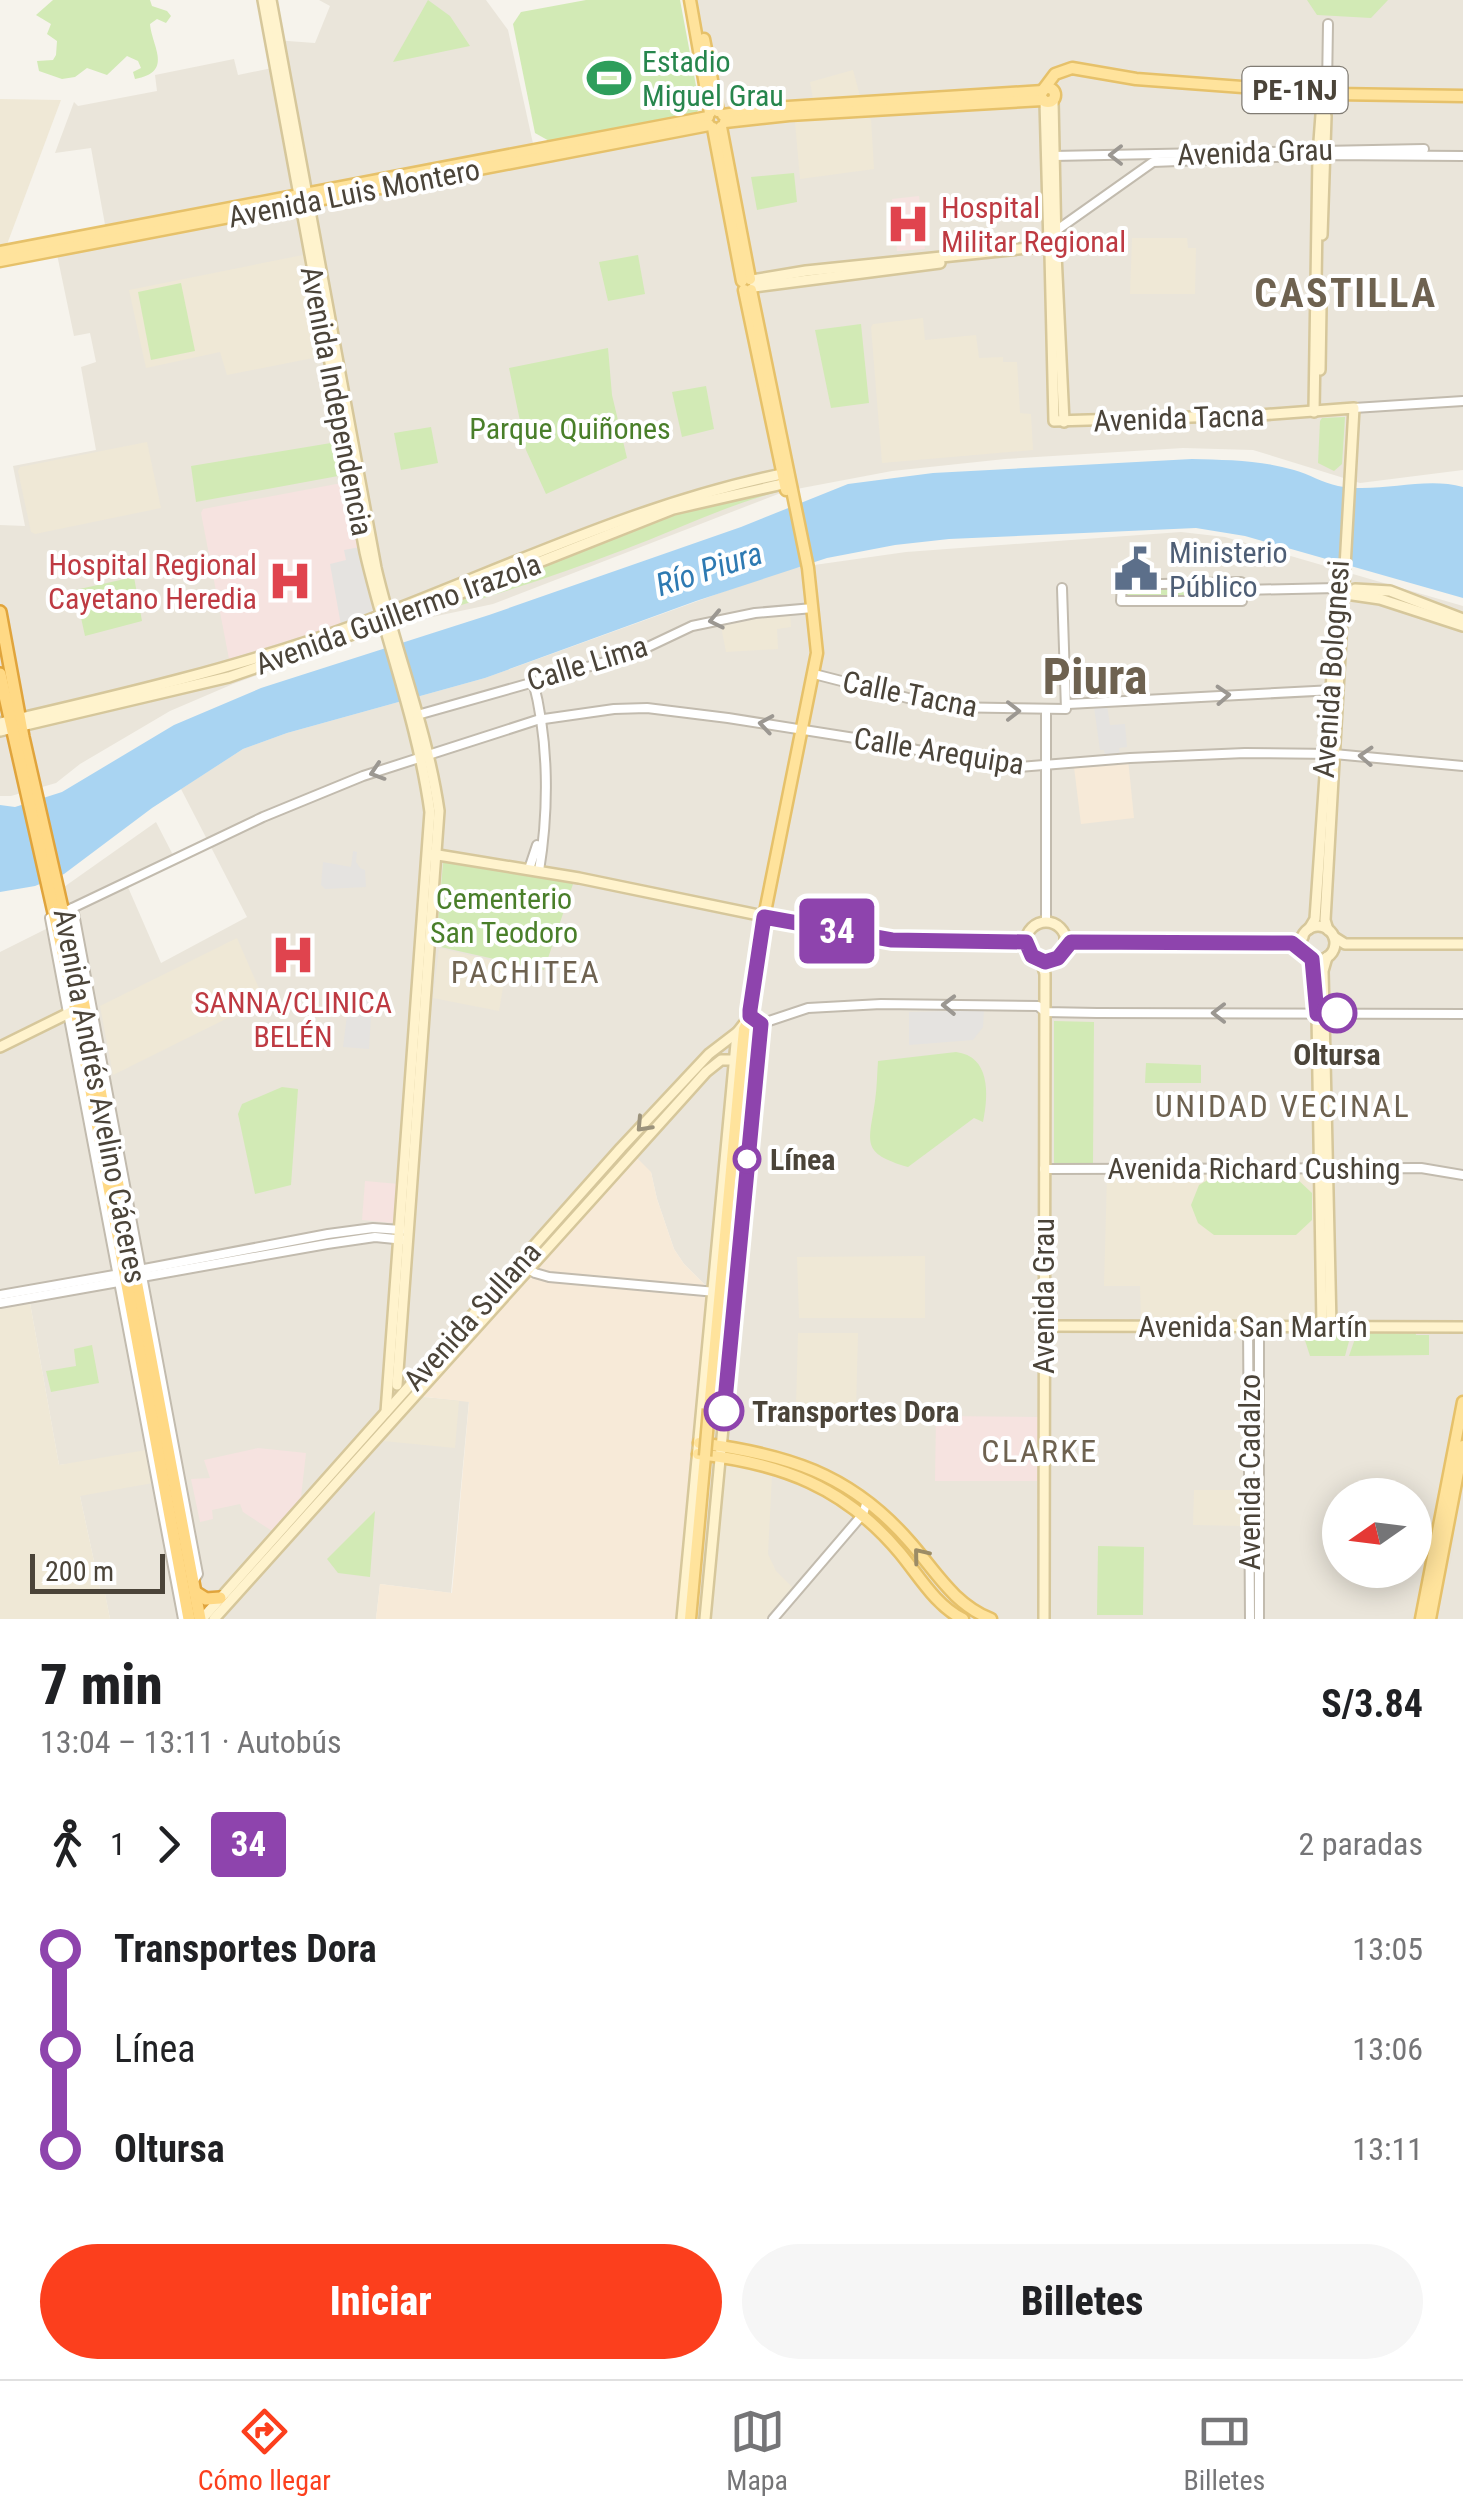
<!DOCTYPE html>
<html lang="es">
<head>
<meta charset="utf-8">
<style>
  body { margin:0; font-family:"Roboto Condensed",sans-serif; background:#f6f6f6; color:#202124; height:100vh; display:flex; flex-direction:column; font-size:38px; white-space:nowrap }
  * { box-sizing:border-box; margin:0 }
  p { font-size:32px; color:#757577 }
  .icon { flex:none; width:55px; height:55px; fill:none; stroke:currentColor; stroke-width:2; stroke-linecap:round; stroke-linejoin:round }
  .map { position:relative; height:1619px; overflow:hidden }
  .panel { display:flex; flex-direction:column; background:#fff; flex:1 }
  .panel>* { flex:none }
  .badge { padding:0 20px; border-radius:8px; font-size:35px; line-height:65px }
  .needle { width:65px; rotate:256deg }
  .buttons { position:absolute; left:1322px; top:1478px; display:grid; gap:20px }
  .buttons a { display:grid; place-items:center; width:110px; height:110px; border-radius:50%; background:#fff; box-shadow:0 5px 25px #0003; font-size:50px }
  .scale { position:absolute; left:30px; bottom:25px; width:135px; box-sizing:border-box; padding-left:10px; border:5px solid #4b4439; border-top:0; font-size:28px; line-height:35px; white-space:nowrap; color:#4b4439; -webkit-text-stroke:8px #fff; paint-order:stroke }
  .map>.badge { position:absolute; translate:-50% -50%; box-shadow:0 0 0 5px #fff }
  .legs { display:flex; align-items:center; gap:15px; height:110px; padding:0 40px; font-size:32px }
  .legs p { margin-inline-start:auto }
  .summary { display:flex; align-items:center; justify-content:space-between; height:170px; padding:0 40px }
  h1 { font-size:55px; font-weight:800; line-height:75px }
  .action { display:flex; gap:20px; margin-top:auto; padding:20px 40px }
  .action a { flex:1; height:115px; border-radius:60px; background:#fc3f1d; color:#fff; font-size:40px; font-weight:800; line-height:115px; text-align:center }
  .action a+a { background:#f6f6f6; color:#202124 }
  ul { padding:0 40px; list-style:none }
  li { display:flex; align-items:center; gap:35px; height:100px; font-size:38px }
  li i { display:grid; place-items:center; width:15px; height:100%; margin:0 12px; background:currentColor }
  li i::after { content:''; width:25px; height:25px; margin:-12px; border:8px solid; border-radius:50%; background:#fff }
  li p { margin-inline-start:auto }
  li:first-child i { background:linear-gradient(#0000 50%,currentColor 0) }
  li:last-child i { background:linear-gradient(currentColor 50%,#0000 0) }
  .menu { display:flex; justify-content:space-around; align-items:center; height:140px; border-top:2px solid #e0e0e0; background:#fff; font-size:28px; color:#757577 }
  .menu a { display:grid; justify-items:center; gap:5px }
  .menu .selected { color:#fc3f1d }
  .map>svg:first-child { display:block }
</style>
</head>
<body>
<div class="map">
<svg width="1463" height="1619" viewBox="0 0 1463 1619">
  <rect width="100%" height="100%" fill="#f6f3ec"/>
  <g fill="#eae5da" fill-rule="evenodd">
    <polygon points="319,0 486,0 508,30 536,157 708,126 687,0 1463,0 1463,470 1360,483 1253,450 1183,448 1005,459 892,471 786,491 493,604 390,626 233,684 170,711 80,764 56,783 11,796 0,796 0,525 25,526 13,466 96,450 81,367 96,362 90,333 74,336 54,240 106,230 91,148 55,153 74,102 78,106 157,91 155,75 234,59 238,75 277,67 274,40 315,43 330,6"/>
    <path d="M1181 532 1225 537 1463 606V1619H678L716 1296 684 1264 674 1249 657 1199 651 1172 409 1396 469 1401 451 1593 380 1584 376 1619H110L105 1594H101L80 1496 76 1463 59 1465 30 1303 0 1307V952L46 929 91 1136 54 894 156 822 173 855 124 878 161 963 247 917 181 789 243 749 287 733 485 678 786 569 906 552ZM1340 1495H1415V1570H1340Z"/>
  </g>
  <g fill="#f7ead8">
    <polygon points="1128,759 1134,818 1081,824 1074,767"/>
    <polygon points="629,1150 651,1172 657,1199 674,1249 684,1264 716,1296 678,1619 376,1619 380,1584 452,1593 469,1402 408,1395"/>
  </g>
  <g fill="#efe8d6">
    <polygon points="853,70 860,96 813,99 810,82"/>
    <polygon points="0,99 61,100 6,247 0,248"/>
    <polygon points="866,116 871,119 874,169 800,179 795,122 798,118"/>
    <polygon points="1132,238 1187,238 1188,248 1196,248 1195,294 1130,294"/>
    <polygon points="308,254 328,355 227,375 220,352 146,368 129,290"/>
    <polygon points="923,318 925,340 976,335 979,358 1003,357 1003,362 1017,362 1020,413 1031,414 1033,450 882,463 871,327 873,324"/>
    <polygon points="147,442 161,508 35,534 31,532 18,471 20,467"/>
    <polygon points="790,611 791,627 777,629 778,649 726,652 720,621"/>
    <polygon points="237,938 264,1000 113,1075 100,1006"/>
    <polygon points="439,948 507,964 499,1011 433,998"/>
    <polygon points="1313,1174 1318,1316 1316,1319 1141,1320 1140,1286 1104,1286 1107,1175"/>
    <polygon points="925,1256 925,1318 799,1318 797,1257"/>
    <polygon points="30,1303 59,1465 146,1450 153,1483 80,1496 101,1594 105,1593 110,1619 0,1619 0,1307"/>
    <polygon points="798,1333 858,1333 856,1410 800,1410 796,1407"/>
    <polygon points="422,1397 459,1401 455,1448 383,1441"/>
    <polygon points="726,1465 772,1475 768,1554 776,1571 794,1589 768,1619 709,1619 724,1467"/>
    <polygon points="1194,1490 1245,1490 1244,1526 1193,1525"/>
  </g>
  <g fill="#f6e3e0">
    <polygon points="919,196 925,249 897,251 892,199"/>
    <polygon points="347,482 373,614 229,659 201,513 203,509"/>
    <polygon points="365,1181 399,1184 395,1221 392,1223 362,1220"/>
    <polygon points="936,1416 1038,1417 1037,1481 935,1481"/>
    <polygon points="258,1448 306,1453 301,1497 272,1531 243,1512 240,1504 212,1510 213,1519 200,1522 191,1479 210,1478 204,1460"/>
  </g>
  <g fill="#d2eab5">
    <path d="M53 0H150L152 6 167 11 171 16 166 23 157 19 150 24C152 47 174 72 135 79L133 72 141 68 138 61 127 56 107 75 87 68 75 77 62 79 39 71 37 61 53 60 56 55 57 41 47 34 51 24 36 15Z"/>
    <polygon points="428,0 450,16 470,46 393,62"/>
    <polygon points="586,0 680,0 700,107 695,115 551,142 535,133 513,24 521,12"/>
    <polygon points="1307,0 1388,0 1371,18 1317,15"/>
    <polygon points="794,173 797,202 757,210 751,177"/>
    <polygon points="638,255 645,294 608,301 599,262"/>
    <polygon points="181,283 195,351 151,360 138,292"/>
    <polygon points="861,324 869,403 831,408 815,330"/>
    <polygon points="608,348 612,395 627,458 546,494 526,450 509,368"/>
    <polygon points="706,386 714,429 682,437 672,392"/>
    <polygon points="1345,417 1342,464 1334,471 1318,463 1320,421 1322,418"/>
    <polygon points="431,427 438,463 401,470 394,433"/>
    <polygon points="343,441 349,474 196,502 191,466"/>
    <path d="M781 488V491C726 505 676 530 623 550 551 578 478 600 405 622L403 620 680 511Z"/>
    <polygon points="134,577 142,621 85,636 75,590"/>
    <polygon points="1241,582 1242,601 1121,601 1122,585"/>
    <polygon points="447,860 570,880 573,884 544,970 436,946 443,863"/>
    <polygon points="1054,1021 1094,1022 1093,1164 1054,1164"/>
    <path d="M956 1052C990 1056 989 1094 983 1122L974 1118 908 1167C860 1153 869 1143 875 1101 877 1088 877 1074 878 1061Z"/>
    <polygon points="1146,1063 1201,1065 1201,1083 1145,1083"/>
    <polygon points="282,1087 298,1089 291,1185 255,1194 238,1114 242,1104"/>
    <polygon points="1213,1177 1297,1179 1312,1193 1312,1220 1296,1235 1214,1235 1198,1223 1191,1205 1199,1185"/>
    <polygon points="1352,1330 1345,1356 1310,1356 1302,1331"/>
    <polygon points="1358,1330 1415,1330 1416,1335 1429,1335 1429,1355 1349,1356"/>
    <polygon points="92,1345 99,1383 51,1392 46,1371 76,1366 74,1349"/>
    <polygon points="375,1511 370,1577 338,1573 327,1559"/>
    <polygon points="1098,1546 1144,1547 1143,1615 1097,1615"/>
  </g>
  <g fill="#e5e3e0">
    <polygon points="360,547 373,614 341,625 330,564 346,560 344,550"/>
    <polygon points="1107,705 1110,725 1125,724 1127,747 1119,748 1120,755 1105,757 1104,750 1100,750 1094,707"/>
    <polygon points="353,851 357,852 356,862 360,868 365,870 366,887 325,889 321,885 323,862 351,867"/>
    <polygon points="349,999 372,1001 369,1049 343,1047"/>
    <polygon points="984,1010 983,1027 973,1040 909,1045 909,1012"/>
  </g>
  <path fill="#a9d4f2" d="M1192 459C1226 460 1261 460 1294 470 1309 474 1323 483 1338 486 1379 494 1423 476 1463 487V598L1245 536 1196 528 949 539 895 545 827 558 696 601 485 678 287 733 243 749 152 808 64 874 35 886 0 892V805L15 807 62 792 174 725 261 688 489 615 741 527 848 484 933 473Z"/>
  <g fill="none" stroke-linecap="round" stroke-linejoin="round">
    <g stroke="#c2bbae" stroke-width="12">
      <g id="tertiary">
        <polyline points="1327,88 1328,24"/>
        <polyline points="1053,156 1424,149"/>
        <polyline points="1057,230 1153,162 1325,155 1463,156"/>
        <polyline points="1354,408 1463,401"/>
        <polygon points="1241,582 1242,601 1121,601 1122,585"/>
        <polyline points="1242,590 1337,588"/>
        <polyline points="814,674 943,707 1066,709 1062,588"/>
        <path d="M533 681C549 741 549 810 539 871"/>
        <polyline points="1068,704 1334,690"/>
        <polyline points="1046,711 1046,922"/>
        <polyline points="421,714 633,654 692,626 755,613 813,608"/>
        <polyline points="529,869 537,845"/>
        <polyline points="73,908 190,1532 198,1574 193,1582"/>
        <polyline points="64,912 263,817 363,776 537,720 614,709 647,708 728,718 861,739 1008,768 1130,758 1245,753 1334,754 1463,766"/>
        <polyline points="50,918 183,1619"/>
        <polyline points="757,1025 808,1008 881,1004 1038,1006 1045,1012 1097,1013 1463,1014"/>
        <polyline points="1044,1169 1421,1168 1463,1175"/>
        <polyline points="519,1263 535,1273 549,1277 716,1292"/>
        <polyline points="139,1270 328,1234 373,1228 401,1230"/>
        <polyline points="142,1277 327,1244 375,1237 405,1240"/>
        <polyline points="0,1295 120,1274"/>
        <polyline points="0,1303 124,1281"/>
        <polyline points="1248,1325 1250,1619"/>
        <polyline points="1259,1325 1259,1619"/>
        <polyline points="773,1619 863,1514 867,1501"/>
      </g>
    </g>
    <g stroke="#d6c79b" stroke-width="14">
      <g id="secondary">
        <path d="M263 0 365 552C385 639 418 723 430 812L386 1412"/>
        <path d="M271 0 376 568C395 650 427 728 439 811L397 1385"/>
        <polyline points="1045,101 1049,245"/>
        <polyline points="1053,101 1056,246"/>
        <polyline points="1322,235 1326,116"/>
        <polyline points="1050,254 1057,253 1055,245 1049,245 1047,249 1050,254 1054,421 1260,415 1354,408 1325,920 1328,930"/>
        <polyline points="1056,254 1064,422"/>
        <polyline points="752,280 806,271 1048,246"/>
        <polyline points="754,287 940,263"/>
        <polyline points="1320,370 1321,306"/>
        <polyline points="1314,412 1318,155 1323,88"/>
        <polyline points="1355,589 1390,591 1463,619"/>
        <polyline points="1339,593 1380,599 1463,626"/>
        <path d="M0 723C121 695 242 667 358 624 500 571 637 503 787 473"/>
        <polyline points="0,731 229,677 388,622 673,509 787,483"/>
        <polyline points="432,854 579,878 855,935 892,941 1026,942"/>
        <circle cx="1046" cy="942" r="20"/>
        <circle cx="1318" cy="943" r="17"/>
        <polyline points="1309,929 1315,919 1339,575"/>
        <polyline points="1334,937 1345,944 1463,944"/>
        <polyline points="1065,939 1071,942 1278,943 1292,943 1303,937"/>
        <polyline points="1327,957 1323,971 1331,1326"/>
        <polyline points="1312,959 1317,1014 1322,1326"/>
        <polyline points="1041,961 1045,974 1044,1619"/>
        <polyline points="0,1047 77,1009"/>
        <polyline points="1043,1326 1463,1327"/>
        <polyline points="202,1619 621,1148 709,1054 739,1031"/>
        <polyline points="214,1619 706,1072 721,1060 738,1060"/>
        <polyline points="682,1619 737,1033 750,1016 761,1023 705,1619"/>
      </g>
    </g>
    <g stroke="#e6c16a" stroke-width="15">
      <g id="primary">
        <polyline points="690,0 710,113"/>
        <polyline points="704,39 718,111"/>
        <circle cx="1048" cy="95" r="7"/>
        <polyline points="1043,90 1055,74 1072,68 1136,79 1335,94 1463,96"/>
        <polyline points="723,115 772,108 1043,91"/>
        <polyline points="725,122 789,115 1043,100"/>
        <polyline points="721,127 750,279"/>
        <polyline points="713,128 742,281"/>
        <polyline points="0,252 708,117"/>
        <polyline points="0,261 709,125"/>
        <polyline points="744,290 786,490"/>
        <polyline points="740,1143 753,1026 750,1017"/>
        <polyline points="709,1409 744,1029 750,1016 764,917 817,653 808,568 751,290"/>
        <path d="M699 1443C785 1454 850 1473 909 1541 935 1570 953 1604 991 1619"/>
        <path d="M698 1454C781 1463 845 1487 900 1553 919 1576 936 1606 963 1619"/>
        <polyline points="690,1619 705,1456"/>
        <polyline points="1421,1619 1463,1402"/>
        <polyline points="1430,1619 1463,1446"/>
      </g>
    </g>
    <g stroke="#e0a43c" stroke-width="16">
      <g id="trunk">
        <polyline points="0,612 23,737 84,1005 200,1619"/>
        <polyline points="0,674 76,1010 189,1619"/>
        <polyline points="195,1592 206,1599 220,1598"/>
      </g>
    </g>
    <use href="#tertiary" stroke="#fff" stroke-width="8"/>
    <use href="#secondary" stroke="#fff3cd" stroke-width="9"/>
    <use href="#primary" stroke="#ffe39c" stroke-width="10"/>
    <use href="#trunk" stroke="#ffd985" stroke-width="11"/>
    <g stroke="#e6c16a" stroke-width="15" stroke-linecap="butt">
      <polyline id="primary-bridge" points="705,1456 709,1409"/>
    </g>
    <use href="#primary-bridge" stroke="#ffe39c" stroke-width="10"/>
  </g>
  <defs><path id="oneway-chevron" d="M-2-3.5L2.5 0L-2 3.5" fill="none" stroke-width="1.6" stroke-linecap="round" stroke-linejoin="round" transform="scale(2.5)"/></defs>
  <g stroke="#9c9892">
    <use href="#oneway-chevron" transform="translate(1116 155) rotate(180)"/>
    <use href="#oneway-chevron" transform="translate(716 620) rotate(168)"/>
    <use href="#oneway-chevron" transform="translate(1223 695) rotate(-3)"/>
    <use href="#oneway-chevron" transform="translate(1013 711)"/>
    <use href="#oneway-chevron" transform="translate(766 724) rotate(-171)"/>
    <use href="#oneway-chevron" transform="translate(1366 756) rotate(-177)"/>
    <use href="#oneway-chevron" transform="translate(377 772) rotate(162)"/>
    <use href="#oneway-chevron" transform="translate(949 1005) rotate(-179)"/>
    <use href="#oneway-chevron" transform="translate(1219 1013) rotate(-180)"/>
  </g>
  <use stroke="#9c937c" href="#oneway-chevron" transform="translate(643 1125) rotate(133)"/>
  <use stroke="#9c8c66" href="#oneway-chevron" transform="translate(920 1555) rotate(-129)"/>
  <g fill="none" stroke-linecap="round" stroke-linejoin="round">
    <g stroke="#fff" stroke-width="22">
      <polyline id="line-1" points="724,1411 761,1024 750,1016 750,1010 764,917 892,940 1026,942 1032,956 1045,962 1058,958 1071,942 1292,943 1312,959 1317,1014 1337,1013"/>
    </g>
    <use href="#line-1" stroke="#8e44ad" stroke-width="15"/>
  </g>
  <defs>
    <g id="stadium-bare" transform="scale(3.45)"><path d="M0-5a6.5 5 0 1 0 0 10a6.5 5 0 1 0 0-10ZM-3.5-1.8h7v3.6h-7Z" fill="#2e9e5b" stroke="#fff" stroke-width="2.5" paint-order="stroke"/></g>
    <g id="hospital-bare" transform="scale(3.45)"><path d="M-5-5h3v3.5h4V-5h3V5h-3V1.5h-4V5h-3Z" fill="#e0444e" stroke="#fff" stroke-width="2.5" paint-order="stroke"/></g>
    <g id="civic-bare" transform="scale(3.45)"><path d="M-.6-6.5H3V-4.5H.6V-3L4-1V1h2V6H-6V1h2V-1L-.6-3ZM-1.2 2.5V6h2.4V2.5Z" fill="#5c6f8a" stroke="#fff" stroke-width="2.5" paint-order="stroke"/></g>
  </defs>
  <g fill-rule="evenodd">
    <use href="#stadium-bare" x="609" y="78"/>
    <use href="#hospital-bare" x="908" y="224"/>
    <use href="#civic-bare" x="1136" y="569"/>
    <use href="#hospital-bare" x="290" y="581"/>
    <use href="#hospital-bare" x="293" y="955"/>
  </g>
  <g fill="#fff" stroke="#8e44ad" stroke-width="5">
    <circle cx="1337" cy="1013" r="18"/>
    <circle cx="747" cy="1159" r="12"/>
    <circle cx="724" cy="1411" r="18"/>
  </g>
  <g text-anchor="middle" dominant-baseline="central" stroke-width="8" stroke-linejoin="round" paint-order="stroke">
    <rect fill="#fff" stroke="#817c74" stroke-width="2.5" x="1242.5" y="67" width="105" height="46" rx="8"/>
    <g font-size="28" font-weight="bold" fill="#4b4439">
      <text x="1295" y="90">PE-1NJ</text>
    </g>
    <g font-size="30" fill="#27864d" stroke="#fff" text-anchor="start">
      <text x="642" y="61">Estadio<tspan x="642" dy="34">Miguel Grau</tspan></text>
    </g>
    <g font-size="30" fill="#4b4439" stroke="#fff">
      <text transform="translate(1255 152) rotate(-2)">Avenida Grau</text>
      <text transform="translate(354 193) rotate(-11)">Avenida Luis Montero</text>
      <text transform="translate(337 401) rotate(79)">Avenida Independencia</text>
      <text transform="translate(1179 418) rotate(-2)">Avenida Tacna</text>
      <text transform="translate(398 614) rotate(-20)">Avenida Guillermo Irazola</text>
      <text transform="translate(587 663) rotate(-17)">Calle Lima</text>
      <text transform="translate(1331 669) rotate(-86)">Avenida Bolognesi</text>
      <text transform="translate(910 694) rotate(11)">Calle Tacna</text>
      <text transform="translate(939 751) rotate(9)">Calle Arequipa</text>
      <text transform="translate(100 1096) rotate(79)">Avenida Andrés Avelino Cáceres</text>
      <text x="1254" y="1168">Avenida Richard Cushing</text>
      <text transform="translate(1043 1296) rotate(-90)">Avenida Grau</text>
      <text transform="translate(472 1316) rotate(-48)">Avenida Sullana</text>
      <text x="1253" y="1326">Avenida San Martín</text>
      <text transform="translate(1249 1472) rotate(-90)">Avenida Cadalzo</text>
    </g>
    <g font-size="30" fill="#be3a42" stroke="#fff" text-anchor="start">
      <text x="941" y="207">Hospital<tspan x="941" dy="34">Militar Regional</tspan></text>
      <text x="257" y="564" text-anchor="end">Hospital Regional<tspan x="257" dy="34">Cayetano Heredia</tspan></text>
      <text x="293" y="1002" text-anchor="middle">SANNA/CLINICA<tspan x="293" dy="34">BELÉN</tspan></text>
    </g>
    <g font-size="30" fill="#4a7f2a" stroke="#fff">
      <text x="570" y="428">Parque Quiñones</text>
      <text x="504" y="898">Cementerio<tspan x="504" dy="34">San Teodoro</tspan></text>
    </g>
    <g font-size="30" fill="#4e5e75" stroke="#fff" text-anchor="start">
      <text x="1169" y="552">Ministerio<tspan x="1169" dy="34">Público</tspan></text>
    </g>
    <g font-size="30" font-weight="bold" fill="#4b4439" stroke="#fff" text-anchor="start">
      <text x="1337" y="1054" text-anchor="middle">Oltursa</text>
      <text x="770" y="1159">Línea</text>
      <text x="752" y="1411">Transportes Dora</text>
    </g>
    <g font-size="32" font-style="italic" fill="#2e7ab2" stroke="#fff">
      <text transform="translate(709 569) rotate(-18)">Río Piura</text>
    </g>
    <g font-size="32" letter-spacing="2.5" fill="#6e6250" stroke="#fff">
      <text x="526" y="972">PACHITEA</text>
      <text x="1283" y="1106">UNIDAD VECINAL</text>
      <text x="1040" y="1451">CLARKE</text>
    </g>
    <g font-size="40" font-weight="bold" letter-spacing="2.5" fill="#6e6250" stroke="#fff">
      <text x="1346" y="293">CASTILLA</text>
    </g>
    <g font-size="50" font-weight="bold" fill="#6e6250" stroke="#fff">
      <text x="1095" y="677">Piura</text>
    </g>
  </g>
</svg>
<div class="buttons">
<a><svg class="needle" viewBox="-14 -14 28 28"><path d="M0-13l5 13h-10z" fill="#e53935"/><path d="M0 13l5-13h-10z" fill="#757577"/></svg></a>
</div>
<div class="scale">200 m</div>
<b class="badge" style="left:837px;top:931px;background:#8e44ad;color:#fff">34</b>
</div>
<section class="panel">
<div class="summary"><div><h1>7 min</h1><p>13:04 – 13:11 · Autobús</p></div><b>S/3.84</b></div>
<div class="legs"><svg class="icon" aria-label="walk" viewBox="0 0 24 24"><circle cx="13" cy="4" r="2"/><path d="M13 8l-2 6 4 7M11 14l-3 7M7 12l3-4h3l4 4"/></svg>1<svg class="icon" aria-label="forward" viewBox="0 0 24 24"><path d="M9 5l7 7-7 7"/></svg><b class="badge" style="background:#8e44ad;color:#fff">34</b><p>2 paradas</p></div>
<ul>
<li><i style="color:#8e44ad"></i><b>Transportes Dora</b><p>13:05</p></li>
<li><i style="color:#8e44ad"></i><span>Línea</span><p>13:06</p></li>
<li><i style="color:#8e44ad"></i><b>Oltursa</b><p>13:11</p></li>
</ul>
<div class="action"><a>Iniciar</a><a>Billetes</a></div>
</section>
<nav class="menu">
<a class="selected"><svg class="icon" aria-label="directions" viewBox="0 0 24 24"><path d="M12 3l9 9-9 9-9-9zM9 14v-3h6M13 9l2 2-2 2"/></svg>Cómo llegar</a>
<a><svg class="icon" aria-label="map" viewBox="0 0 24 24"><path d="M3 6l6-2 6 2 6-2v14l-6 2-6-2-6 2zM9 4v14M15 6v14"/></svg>Mapa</a>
<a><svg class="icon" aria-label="tickets" viewBox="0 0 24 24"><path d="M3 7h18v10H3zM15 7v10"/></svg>Billetes</a>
</nav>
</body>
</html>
